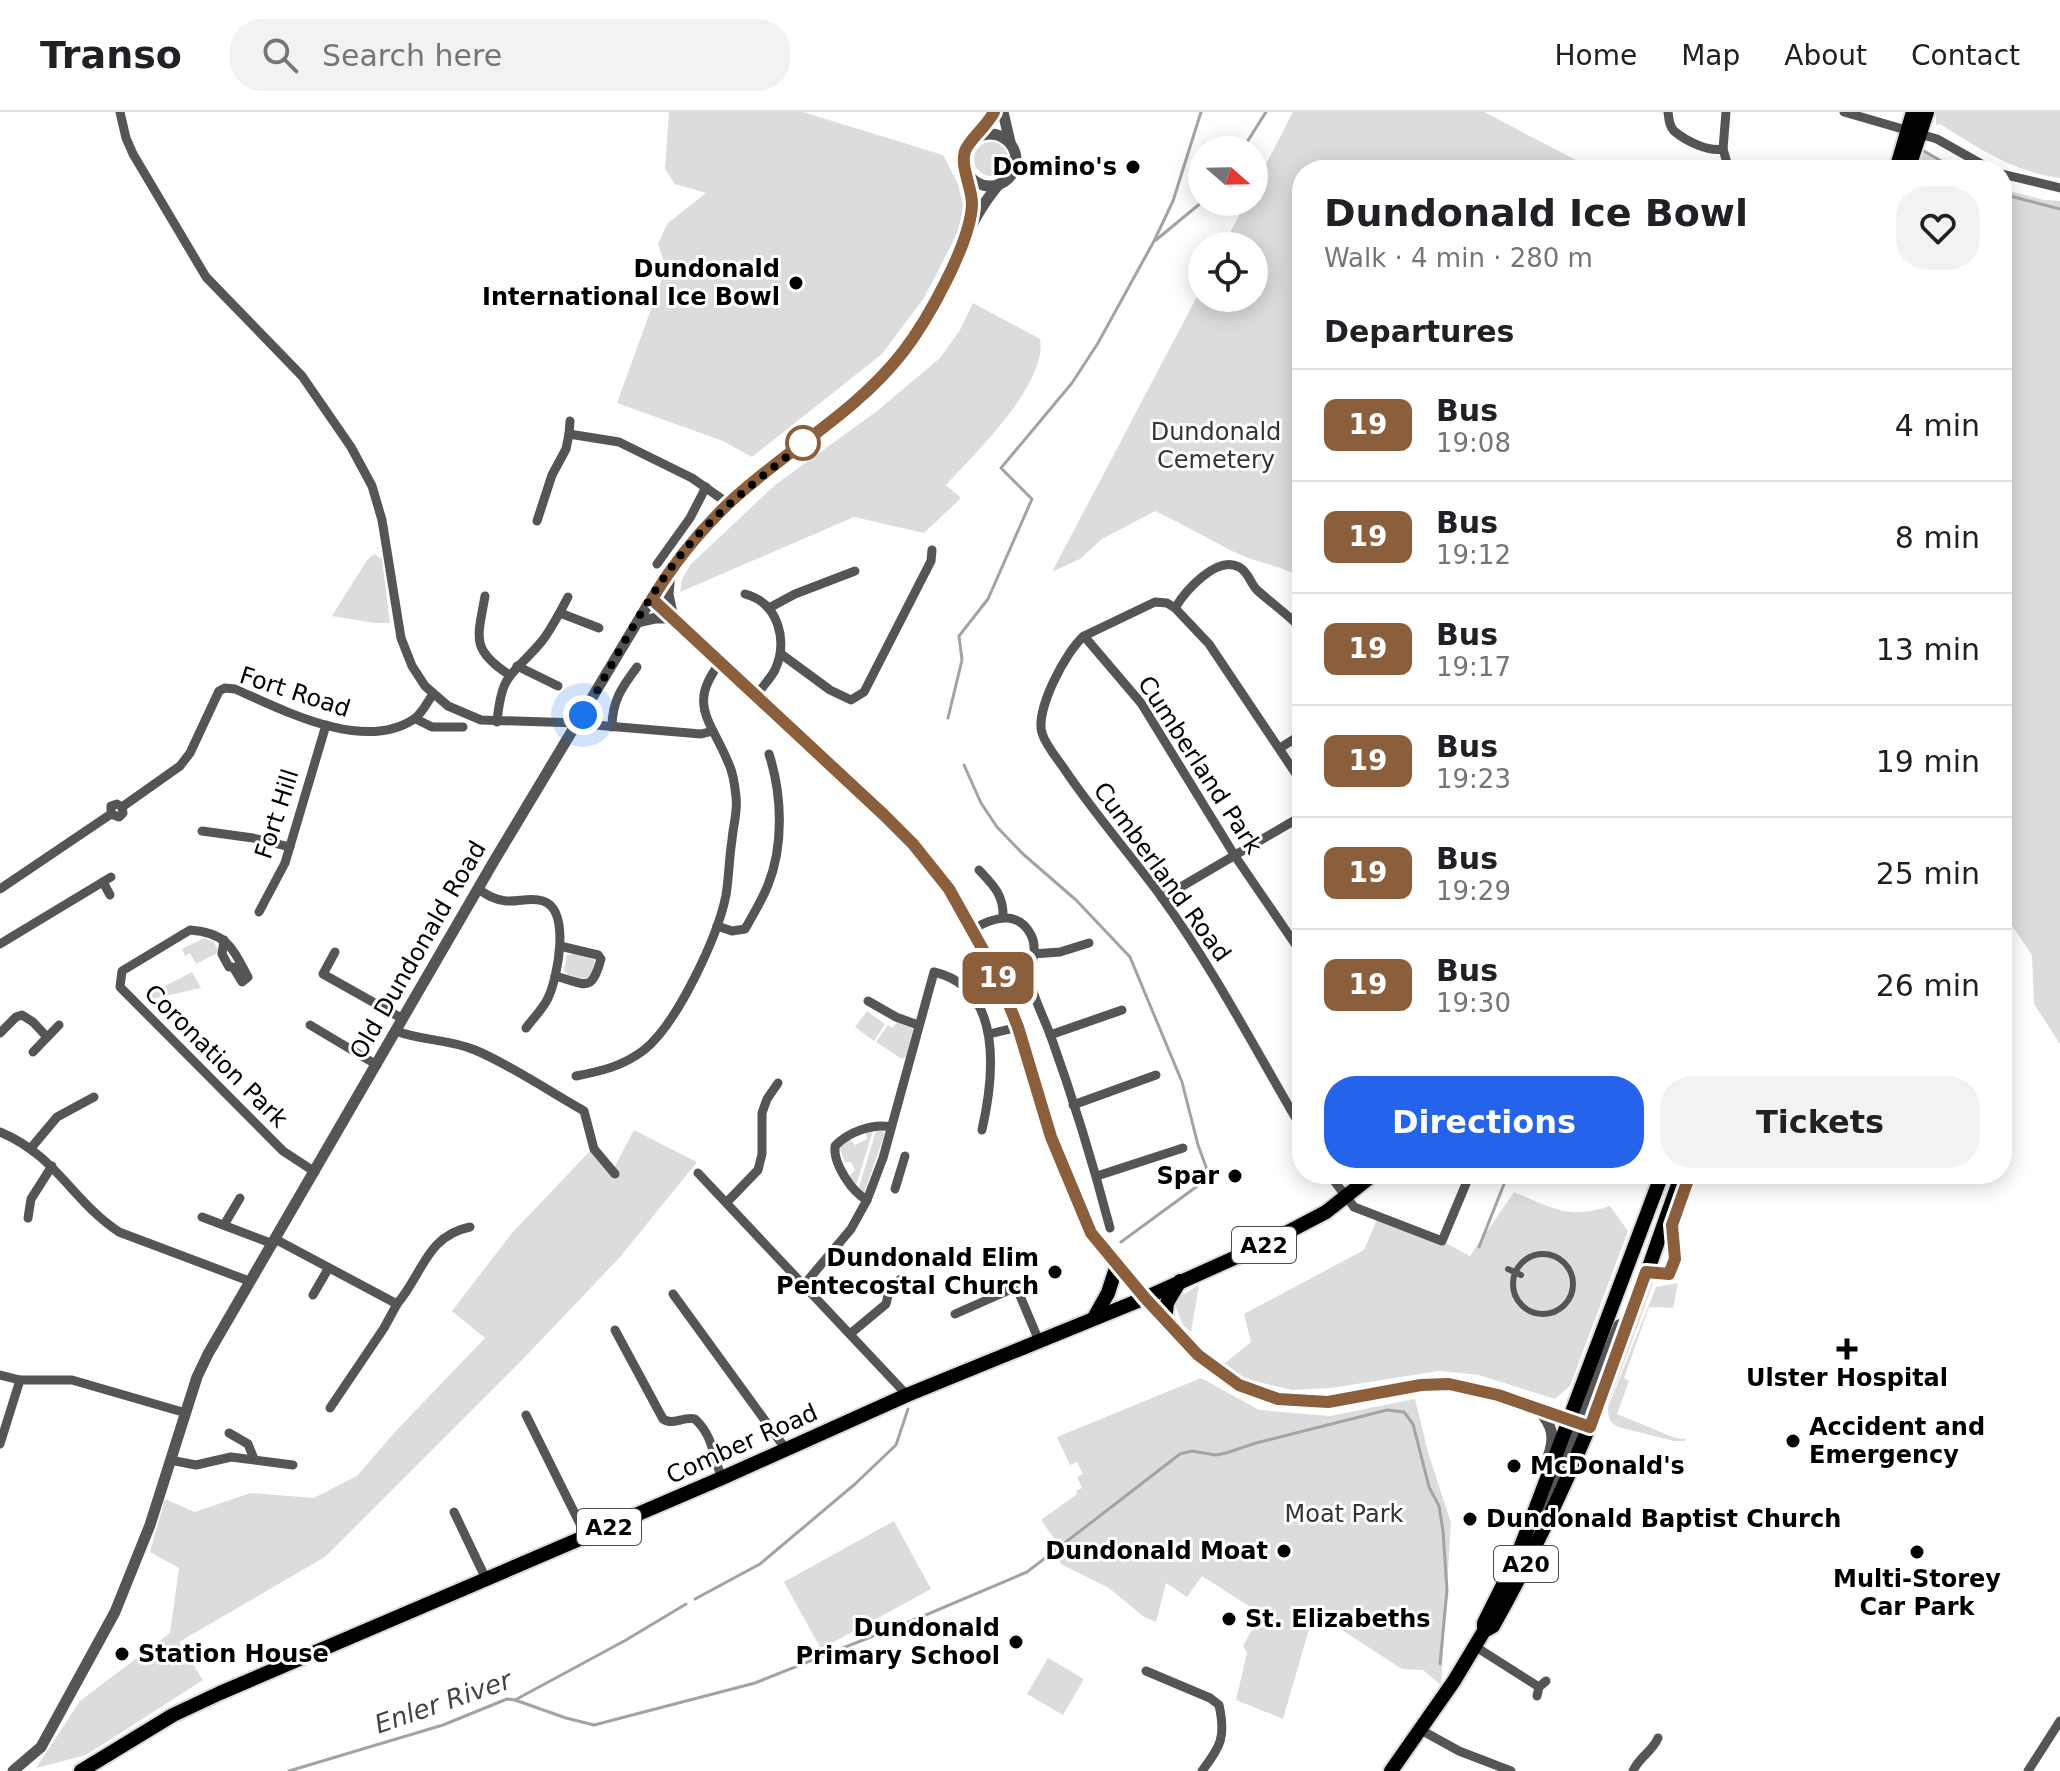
<!DOCTYPE html>
<html lang="en">
<head>
<meta charset="utf-8">
<style>
  body { margin:0; font-family:"DejaVu Sans",sans-serif; background:#f2f2f2; color:#202124; height:100vh; display:flex; flex-direction:column; font-size:30px; white-space:nowrap }
  * { box-sizing:border-box; margin:0 }
  p { font-size:26px; color:#757577 }
  .icon { flex:none; width:44px; height:44px; fill:none; stroke:currentColor; stroke-width:2; stroke-linecap:round; stroke-linejoin:round }
  .map { position:relative; flex:1; overflow:hidden }
  .panel { position:absolute; left:1292px; top:48px; width:720px; height:1024px; display:flex; flex-direction:column; background:#fff; border-radius:32px; box-shadow:0 4px 20px #0003 }
  .panel>* { flex:none }
  .badge { padding:0 16px; border-radius:12px; font-size:28px; line-height:52px }
  .needle { width:52px; rotate:110deg }
  .fabs { position:absolute; left:1188px; top:24px; display:grid; gap:16px }
  .fabs a { display:grid; place-items:center; width:80px; height:80px; border-radius:50%; background:#fff; box-shadow:0 4px 20px #0003; font-size:40px }
  .you { position:absolute; width:40px; height:40px; margin:-20px; border:6px solid #fff; border-radius:50%; background:#1a73e8; box-shadow:0 0 0 12px #1a73e833 }
  .map>.badge { position:absolute; translate:-50% -50%; box-shadow:0 0 0 4px #fff }
  h2 { padding:0 32px; font-size:30px; line-height:72px }
  .round { display:grid; place-items:center; flex:none; width:84px; height:84px; border-radius:32px; background:#f2f2f2 }
  .summary { display:flex; align-items:center; justify-content:space-between; height:136px; padding:0 32px }
  h1 { font-size:38px; font-weight:800; line-height:60px }
  .button { display:flex; gap:16px; margin-top:auto; padding:16px 32px }
  .button a { flex:1; height:92px; border-radius:32px; background:#2563eb; color:#fff; font-size:32px; font-weight:800; line-height:92px; text-align:center }
  .button a+a { background:#f2f2f2; color:#202124 }
  ul { padding:0; list-style:none }
  li { display:flex; align-items:center; gap:24px; height:112px; padding:0 32px; border-top:2px solid #e0e0e0 }
  li div { flex:1 }
  li b { display:block; font-size:30px }
  li em { font-style:normal }
  li .badge { min-width:88px; font-weight:700; text-align:center }
  header { display:flex; align-items:center; gap:48px; box-sizing:border-box; height:112px; padding:0 40px; background:#fff; border-bottom:2px solid #e0e0e0 }
  header strong { font-size:38px }
  nav { display:flex; gap:44px; margin-inline-start:auto; font-size:28px }
  .search { width:560px; height:72px; background:#f2f2f2; display:flex; align-items:center; gap:20px; box-sizing:border-box; padding:0 28px; border-radius:32px; color:#757577; font-size:30px }
  .map>svg:first-child { display:block }
</style>
</head>
<body>
<header>
<strong>Transo</strong>
<div class="search"><svg class="icon" aria-label="search" viewBox="0 0 24 24"><circle cx="10" cy="10" r="6"/><path d="M15 15l6 6"/></svg>Search here</div>
<nav><a>Home</a><a>Map</a><a>About</a><a>Contact</a></nav>
</header>
<div class="map">
<svg width="2060" height="1659" viewBox="0 0 2060 1659">
  <rect width="100%" height="100%" fill="#fff"/>
  <g fill="#dcdcdc">
    <polygon points="669,0 803,0 943,43 958,72 964,97 959,118 924,186 882,242 752,345 723,329 617,291 666,156 658,132 667,112 706,81 675,72 665,57"/>
    <path d="M1293 0H1484L1595 58H1302V465C1279 453 1253 450 1230 438 1205 425 1181 411 1155 399L1102 427 1080 447 1052 460 1202 175V186H1254V134H1223L1246 90H1254V75Z"/>
    <path d="M1936 0H2060V66C2014 60 1978 36 1940 12L1936 13Z"/>
    <circle cx="991" cy="47" r="17"/>
    <polygon points="1924,40 1962,58 1917,58"/>
    <polygon points="2002,77 2044,88 2060,89 2060,932 2034,892 2032,843 2002,799"/>
    <path d="M973 191 1040 227C1048 272 975 341 946 373L961 386 924 421 854 405 680 480 682 467 690 453 775 373 877 299 940 246 960 218Z"/>
    <polygon points="374,442 382,447 390,511 375,511 332,504 367,448"/>
    <polygon points="771,587 859,668 920,730 919,732"/>
    <polygon points="204,826 214,830 219,840 196,852 190,841 185,844 182,837"/>
    <polygon points="574,840 595,848 591,864 586,867 568,863 564,858 567,843 573,842"/>
    <polygon points="192,860 201,876 147,888 144,885"/>
    <polygon points="867,899 885,912 874,929 855,915"/>
    <polygon points="897,910 913,917 907,944 902,947 876,930 888,913 892,916"/>
    <polygon points="877,1015 885,1021 864,1081 858,1078"/>
    <polygon points="874,1016 856,1074 850,1063 855,1058 851,1050 845,1050 840,1037 842,1031 850,1027 855,1033 867,1027 866,1021"/>
    <polygon points="634,1018 697,1050 620,1145 524,1246 325,1445 179,1530 203,1568 86,1643 36,1656 80,1589 170,1521 179,1456 150,1440 165,1387 195,1400 250,1381 314,1386 357,1364 395,1320 485,1226 452,1199 512,1121 591,1038 611,1062"/>
    <path d="M1514 1080C1552 1096 1568 1108 1610 1094L1628 1119 1570 1274 1555 1287 1479 1263 1439 1259 1331 1276 1292 1278 1250 1268 1220 1255 1251 1230 1244 1202 1364 1138 1378 1105 1442 1129 1470 1144Z"/>
    <path d="M1678 1171 1673 1196 1649 1195 1624 1266 1629 1269 1617 1302 1675 1326 1686 1327 1685 1329H1674L1618 1315C1609 1310 1608 1306 1608 1295L1656 1175Z"/>
    <polygon points="1199,1173 1191,1220 1183,1213 1175,1193 1179,1185"/>
    <polygon points="1201,1266 1259,1298 1330,1304 1415,1287 1428,1340 1451,1411 1441,1573 1423,1558 1402,1557 1314,1500 1283,1607 1236,1588 1247,1541 1243,1534 1261,1502 1202,1464 1187,1485 1166,1471 1156,1510 1144,1505 1109,1476 1061,1452 1051,1433 1056,1429 1041,1408 1077,1382 1076,1379 1082,1376 1077,1365 1083,1362 1077,1350 1070,1353 1057,1325"/>
    <polygon points="894,1409 931,1477 821,1537 784,1470"/>
    <polygon points="1048,1546 1084,1567 1063,1603 1027,1582"/>
  </g>
  <g fill="none" stroke-linecap="round" stroke-linejoin="round">
    <g stroke="#a3a3a3" stroke-width="3">
      <polyline points="1242,38 1266,0"/>
      <polyline points="1922,38 1957,58"/>
      <polyline points="2002,82 2060,97"/>
      <polyline points="1156,128 1202,90"/>
      <polyline points="948,606 962,548 959,524 988,487 1032,387 1001,356 1072,271 1098,231 1154,129 1173,89 1201,0"/>
      <polyline points="964,653 981,691 997,715 1023,742 1076,788 1130,845 1182,970 1198,1033 1209,1063 1207,1067 1121,1130"/>
      <polyline points="1479,1135 1508,1062"/>
      <polyline points="695,1487 760,1452 855,1372 896,1333 908,1297"/>
      <polyline points="515,1588 566,1606 594,1613 755,1571 921,1505 1027,1460 1180,1342 1192,1339 1216,1343 1226,1341 1256,1331 1387,1298 1404,1300 1413,1312 1429,1375 1439,1394 1443,1419 1447,1478 1440,1552"/>
      <polyline points="289,1659 443,1613 507,1587 515,1588 626,1528 686,1492"/>
    </g>
    <g stroke="#dbdbdb" stroke-width="18">
      <g id="trunk">
        <polyline points="1896,58 1913,0"/>
        <polyline points="1908,58 1927,0"/>
        <polyline points="1094,1206 1108,1181 1117,1153"/>
        <polyline points="1165,1208 1167,1191 1180,1169"/>
        <path d="M1488 1517 1493 1514C1529 1450 1561 1383 1589 1315 1624 1233 1651 1146 1682 1062"/>
        <polyline points="81,1659 173,1603 220,1581 722,1366 907,1283 1145,1186 1261,1134 1326,1100 1374,1062"/>
        <polyline points="1391,1659 1454,1569 1484,1519 1484,1511 1516,1447 1535,1398 1662,1062"/>
      </g>
    </g>
    <g stroke="#555" stroke-width="6">
      <circle cx="1543" cy="1172" r="30"/>
      <polyline points="1508,1157 1521,1163"/>
    </g>
    <g stroke="#555" stroke-width="9">
      <polyline points="120,0 126,26 133,42 206,165 302,264 351,335 372,374 382,408 401,526 412,554 425,574 448,594 481,608 578,611"/>
      <path d="M1668 0C1669 7 1669 14 1674 19 1686 29 1708 40 1723 37"/>
      <polyline points="1726,0 1723,37 1729,58"/>
      <polyline points="1844,0 1937,27 1992,58"/>
      <polyline points="1809,58 1810,57"/>
      <polyline points="2002,62 2060,76"/>
      <polyline points="569,322 570,309"/>
      <polyline points="537,409 552,363 566,337 569,322 619,330 692,366 729,392"/>
      <polyline points="657,452 690,406 706,375"/>
      <path d="M745 482C779 491 788 529 775 558 770 567 762 575 756 584"/>
      <path d="M485 484C478 525 470 537 508 562"/>
      <polyline points="769,496 795,482 855,459"/>
      <path d="M1175 496C1186 478 1217 443 1239 455 1249 460 1250 472 1258 479 1273 492 1288 503 1302 517"/>
      <polyline points="560,501 599,516"/>
      <path d="M1084 524C1066 539 1035 598 1042 621 1046 634 1057 646 1065 658 1094 701 1129 741 1160 783 1214 857 1256 939 1302 1017"/>
      <polyline points="781,542 830,578 851,588 864,580 931,449 932,438"/>
      <polyline points="517,554 558,574"/>
      <polyline points="416,607 432,615 463,615"/>
      <path d="M497 610C502 558 512 565 542 529 552 516 560 500 568 485"/>
      <polyline points="595,613 701,622 713,619"/>
      <path d="M612 615C612 589 622 575 637 555"/>
      <polyline points="1280,636 1302,622"/>
      <polyline points="1302,671 1209,532 1175,496 1167,491 1155,490 1084,524 1141,591 1235,744 1302,842"/>
      <path d="M122 695 180 654 190 641 219 579 225 576 235 577C283 598 364 641 414 607 422 602 428 589 433 582"/>
      <polyline points="202,719 253,726 290,735"/>
      <path d="M979 758C993 773 1004 783 1003 805"/>
      <polyline points="103,770 110,783"/>
      <polyline points="0,777 111,702 111,694 117,692 122,695 123,701 119,705 111,702"/>
      <path d="M478 777C487 783 495 788 506 789 519 790 530 785 543 789 571 798 558 865 548 886 543 897 534 905 526 916"/>
      <polyline points="1162,786 1302,704"/>
      <polyline points="259,800 285,751 326,613"/>
      <path d="M717 814 732 819 745 817C753 803 762 788 768 773 784 733 782 682 769 642"/>
      <path d="M973 817C992 806 1018 797 1031 823 1040 839 1026 859 1032 877 1037 892 1044 907 1050 922 1073 986 1093 1051 1110 1116"/>
      <path d="M224 828 222 842 229 855H233L242 870 248 865C232 835 227 821 190 818L122 859 120 875 283 1039 315 1060"/>
      <polyline points="0,832 111,765"/>
      <polyline points="335,840 323,862 403,907"/>
      <polyline points="1033,842 1060,840 1089,831"/>
      <path d="M555 864C586 872 591 882 601 847L598 843 560 834"/>
      <polyline points="868,889 896,905 918,913"/>
      <polyline points="310,913 377,953"/>
      <path d="M396 919C422 929 449 927 475 938 509 952 550 980 584 999L594 1037 615 1062"/>
      <polyline points="0,921 16,905 22,903 33,910 47,925"/>
      <polyline points="989,922 1018,915"/>
      <polyline points="1050,923 1122,898"/>
      <polyline points="33,940 59,913"/>
      <path d="M576 964C602 959 623 954 644 938 677 912 718 824 726 783 729 765 729 746 732 728 733 714 738 699 736 685 735 674 733 660 728 650 712 610 686 592 721 550"/>
      <polyline points="1073,993 1156,963"/>
      <path d="M0 1020C56 1043 73 1090 119 1120L249 1169"/>
      <polyline points="31,1036 57,1005 94,985"/>
      <polyline points="698,1061 907,1283"/>
      <polyline points="1329,1062 1354,1095 1442,1129 1470,1062"/>
      <polyline points="1097,1064 1183,1036"/>
      <polyline points="895,1077 905,1044"/>
      <path d="M867 1088C852 1080 833 1052 835 1034 848 1020 873 1011 891 1015"/>
      <polyline points="727,1090 758,1058 762,1042 762,1001 767,987 778,971"/>
      <polyline points="202,1105 273,1132"/>
      <polyline points="28,1106 31,1087 52,1054"/>
      <polyline points="224,1113 240,1086"/>
      <polyline points="275,1127 397,1192 384,1216 330,1296"/>
      <path d="M803 1174 851 1117 867 1088 883 1046 934 860C1004 876 994 965 982 1018"/>
      <polyline points="673,1182 785,1336"/>
      <polyline points="313,1183 328,1157"/>
      <path d="M397 1192C423 1162 426 1124 470 1115"/>
      <polyline points="955,1202 1014,1176 1018,1179 1039,1229"/>
      <path d="M615 1218 663 1307C673 1314 683 1304 695 1307 714 1325 712 1343 722 1366"/>
      <polyline points="850,1222 886,1192 890,1175 901,1167"/>
      <polyline points="0,1263 20,1268 72,1268 186,1301"/>
      <polyline points="526,1303 586,1424"/>
      <polyline points="229,1321 248,1332 254,1347"/>
      <polyline points="0,1332 20,1268"/>
      <polyline points="170,1348 196,1353 231,1345 293,1353"/>
      <polyline points="454,1400 486,1467"/>
      <polyline points="1476,1535 1539,1575"/>
      <path d="M1146 1559 1210 1586 1219 1593C1226 1625 1221 1634 1202 1659"/>
      <polyline points="1537,1584 1539,1575 1546,1569"/>
      <polyline points="1421,1618 1459,1639 1511,1659"/>
      <path d="M1633 1659C1639 1645 1652 1640 1658 1626"/>
      <polyline points="2028,1659 2060,1609"/>
    </g>
    <g stroke="#555" stroke-width="11">
      <polyline points="1003,0 1010,30"/>
      <circle cx="990" cy="48" r="26"/>
      <polyline points="978,24 994,0"/>
      <polyline points="967,61 972,91 970,108"/>
      <polyline points="652,487 884,703 922,742 949,777 996,861 1018,915 1051,1025 1091,1121 1145,1186 1198,1243 1239,1273 1278,1287 1328,1290 1358,1287 1402,1276 1449,1272 1498,1283 1590,1315"/>
      <polyline points="638,510 656,506 673,506 668,482 670,461"/>
      <path d="M1539 1299C1553 1314 1555 1325 1548 1345"/>
      <polyline points="1573,1309 1581,1302 1586,1293 1619,1213 1628,1209"/>
      <polyline points="1536,1398 1546,1389 1576,1319 1583,1313"/>
      <path d="M13 1659 41 1635 115 1500 150 1413 197 1265 208 1242 494 749 662 469C719 382 813 336 884 263 907 239 927 208 942 178 962 137 969 108 999 72"/>
    </g>
    <use href="#trunk" stroke="#000" stroke-width="14"/>
  </g>
  <g fill="none" stroke-linecap="round" stroke-linejoin="round">
    <g stroke="#fff" stroke-width="18">
      <path id="line" d="M994 0C987 14 969 28 965 39 960 55 972 75 972 92 971 131 927 209 903 240 855 302 784 339 728 392 698 421 673 452 652 487L884 703 913 732 949 777 996 861 1018 915 1051 1025 1091 1121 1145 1186 1198 1243 1239 1273 1278 1287 1328 1290 1421 1273 1449 1272 1498 1283 1590 1315 1646 1160 1669 1162 1675 1147 1672 1113 1690 1062"/>
    </g>
    <use href="#line" stroke="#8b5e3c" stroke-width="12"/>
    <path stroke="#000" stroke-width="8" stroke-dasharray="0 14.4" d="M583 603C615 549 644 488 684 439 721 394 768 360 813 324L803 331"/>
  </g>
  <g fill="#000" stroke="#fff" stroke-width="3">
    <circle cx="1133" cy="55" r="8"/>
    <circle cx="796" cy="171" r="8"/>
    <circle cx="1235" cy="1064" r="8"/>
    <circle cx="1055" cy="1160" r="8"/>
    <path d="M1843 1225h8v8h8v8h-8v8h-8v-8h-8v-8h8z"/>
    <circle cx="1793" cy="1329" r="8"/>
    <circle cx="1514" cy="1354" r="8"/>
    <circle cx="1470" cy="1407" r="8"/>
    <circle cx="1284" cy="1439" r="8"/>
    <circle cx="1917" cy="1440" r="8"/>
    <circle cx="1229" cy="1507" r="8"/>
    <circle cx="1016" cy="1530" r="8"/>
    <circle cx="122" cy="1542" r="8"/>
  </g>
  <circle fill="#fff" stroke="#8b5e3c" stroke-width="4" cx="803" cy="331" r="16"/>
  <g text-anchor="middle" dominant-baseline="central" stroke-width="6" stroke-linejoin="round" paint-order="stroke">
    <g fill="#fff" stroke="#4c4c4c" stroke-width="2">
      <rect x="1232" y="1115" width="64" height="36" rx="6"/>
      <rect x="577" y="1397" width="64" height="36" rx="6"/>
      <rect x="1494" y="1434" width="64" height="36" rx="6"/>
    </g>
    <g font-size="22" font-weight="bold" fill="#000">
      <text x="1264" y="1133">A22</text>
      <text x="609" y="1415">A22</text>
      <text x="1526" y="1452">A20</text>
    </g>
    <g font-size="24" font-weight="bold" fill="#000" stroke="#fff" text-anchor="end">
      <text x="1117" y="55">Domino's</text>
      <text x="780" y="157">Dundonald<tspan x="780" dy="28">International Ice Bowl</tspan></text>
      <text x="1219" y="1064">Spar</text>
      <text x="1039" y="1146">Dundonald Elim<tspan x="1039" dy="28">Pentecostal Church</tspan></text>
      <text x="1847" y="1266" text-anchor="middle">Ulster Hospital</text>
      <text x="1809" y="1315" text-anchor="start">Accident and<tspan x="1809" dy="28">Emergency</tspan></text>
      <text x="1530" y="1354" text-anchor="start">McDonald's</text>
      <text x="1486" y="1407" text-anchor="start">Dundonald Baptist Church</text>
      <text x="1268" y="1439">Dundonald Moat</text>
      <text x="1917" y="1467" text-anchor="middle">Multi-Storey<tspan x="1917" dy="28">Car Park</tspan></text>
      <text x="1245" y="1507" text-anchor="start">St. Elizabeths</text>
      <text x="1000" y="1516">Dundonald<tspan x="1000" dy="28">Primary School</tspan></text>
      <text x="138" y="1542" text-anchor="start">Station House</text>
    </g>
    <g font-size="24" fill="#333" stroke="#fff">
      <text x="1216" y="320">Dundonald<tspan x="1216" dy="28">Cemetery</tspan></text>
      <text x="1344" y="1402">Moat Park</text>
    </g>
    <g font-size="24" fill="#000" stroke="#fff">
      <text transform="translate(295 580) rotate(18)">Fort Road</text>
      <text transform="translate(1200 653) rotate(57)">Cumberland Park</text>
      <text transform="translate(277 702) rotate(-72)">Fort Hill</text>
      <text transform="translate(1162 760) rotate(54)">Cumberland Road</text>
      <text transform="translate(418 838) rotate(-60)">Old Dundonald Road</text>
      <text transform="translate(216 944) rotate(45)">Coronation Park</text>
      <text transform="translate(742 1332) rotate(-24)">Comber Road</text>
    </g>
    <g font-size="26" font-style="italic" fill="#444" stroke="#fff">
      <text transform="translate(443 1590) rotate(-19)">Enler River</text>
    </g>
  </g>
</svg>
<div class="fabs">
<a><svg class="needle" viewBox="-14 -14 28 28"><path d="M0-13l5 13h-10z" fill="#e53935"/><path d="M0 13l5-13h-10z" fill="#757577"/></svg></a>
<a><svg class="icon" aria-label="locate" viewBox="0 0 24 24"><circle cx="12" cy="12" r="6"/><path d="M12 2v4M12 18v4M2 12h4M18 12h4"/></svg></a>
</div>
<div class="you" style="left:583px;top:603px"></div>
<b class="badge" style="left:998px;top:866px;background:#8b5e3c;color:#fff">19</b>
<section class="panel">
<div class="summary"><div><h1>Dundonald Ice Bowl</h1><p>Walk · 4 min · 280 m</p></div><a class="round"><svg class="icon" aria-label="heart" viewBox="0 0 24 24"><path d="M12 20l-8-8c-3-5 5-10 8-4 3-6 11-1 8 4z"/></svg></a></div>
<h2>Departures</h2>
<ul>
<li><span class="badge" style="background:#8b5e3c;color:#fff">19</span><div><b>Bus</b><p>19:08</p></div><em>4 min</em></li>
<li><span class="badge" style="background:#8b5e3c;color:#fff">19</span><div><b>Bus</b><p>19:12</p></div><em>8 min</em></li>
<li><span class="badge" style="background:#8b5e3c;color:#fff">19</span><div><b>Bus</b><p>19:17</p></div><em>13 min</em></li>
<li><span class="badge" style="background:#8b5e3c;color:#fff">19</span><div><b>Bus</b><p>19:23</p></div><em>19 min</em></li>
<li><span class="badge" style="background:#8b5e3c;color:#fff">19</span><div><b>Bus</b><p>19:29</p></div><em>25 min</em></li>
<li><span class="badge" style="background:#8b5e3c;color:#fff">19</span><div><b>Bus</b><p>19:30</p></div><em>26 min</em></li>
</ul>
<div class="button"><a>Directions</a><a>Tickets</a></div>
</section>
</div>
</body>
</html>
